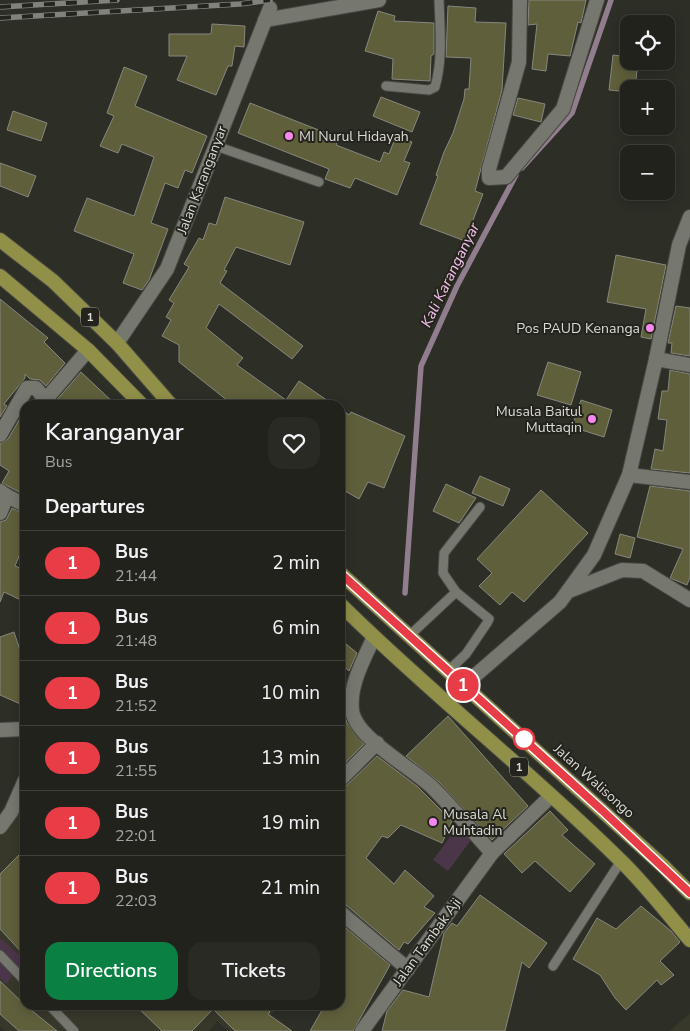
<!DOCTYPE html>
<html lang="en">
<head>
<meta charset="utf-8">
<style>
  body { margin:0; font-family:"Nunito Sans",sans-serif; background:#2a2a25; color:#f1f3f6; height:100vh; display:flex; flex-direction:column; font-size:19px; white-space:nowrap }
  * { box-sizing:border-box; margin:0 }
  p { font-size:16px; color:#a2a4a3 }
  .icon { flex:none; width:28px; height:28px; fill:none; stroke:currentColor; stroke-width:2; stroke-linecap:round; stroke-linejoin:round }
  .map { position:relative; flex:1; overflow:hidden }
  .sheet { position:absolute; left:20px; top:400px; width:325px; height:610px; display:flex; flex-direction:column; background:#22221c; border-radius:15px; box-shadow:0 2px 12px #0003,0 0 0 1px #3f3f3b }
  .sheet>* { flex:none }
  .badge { padding:0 10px; border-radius:16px; font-size:18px; line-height:32px }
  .controls { position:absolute; left:620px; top:15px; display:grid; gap:10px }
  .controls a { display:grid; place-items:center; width:55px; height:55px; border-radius:10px; background:#22221c; box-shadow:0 2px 12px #0003,0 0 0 1px #3f3f3b; font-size:25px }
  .map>.badge { position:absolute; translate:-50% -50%; box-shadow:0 0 0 2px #fff }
  h2 { padding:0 25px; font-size:19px; line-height:45px }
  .round { display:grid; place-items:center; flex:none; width:52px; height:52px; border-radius:15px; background:#2a2a25 }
  .head { display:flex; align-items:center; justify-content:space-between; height:85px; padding:0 25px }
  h1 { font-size:24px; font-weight:600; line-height:38px }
  .action { display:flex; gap:10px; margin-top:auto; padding:10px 25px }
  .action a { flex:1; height:58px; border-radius:15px; background:#0b8043; color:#fff; font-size:20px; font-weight:600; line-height:58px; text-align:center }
  .action a+a { background:#2a2a25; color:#f1f3f6 }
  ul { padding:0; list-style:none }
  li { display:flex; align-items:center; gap:15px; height:65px; padding:0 25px; border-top:1px solid #3f3f3b }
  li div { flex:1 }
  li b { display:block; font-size:19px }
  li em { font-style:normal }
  li .badge { min-width:55px; font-weight:700; text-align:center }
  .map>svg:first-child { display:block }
</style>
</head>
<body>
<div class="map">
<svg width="690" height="1031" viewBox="0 0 690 1031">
  <rect width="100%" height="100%" fill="#2d2e26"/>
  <g fill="#37372a">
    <polygon points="25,804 25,1005 268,1005 274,1012 256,1031 228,1031 217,1021 209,1031 5,1031 0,1027 0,836"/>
    <polygon points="690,1014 690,1031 670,1031 682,1020"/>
  </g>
  <g fill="#4b3549">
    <polygon points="459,825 474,836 448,871 433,860"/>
    <polygon points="0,938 25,960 6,984 0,978"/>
  </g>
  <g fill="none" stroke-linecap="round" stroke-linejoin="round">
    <g stroke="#907d8d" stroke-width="5.5">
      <polyline points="522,168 572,113 611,0"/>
      <polyline points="405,593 421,366 457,286 516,175"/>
    </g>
  </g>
  <g fill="#5f5f3c" stroke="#87877f">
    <polygon points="529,0 586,0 581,23 578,22 570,56 548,54 546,71 532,69 537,24 528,25"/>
    <polygon points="448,6 476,8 475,22 506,23 502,90 475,191 483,194 465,241 420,224 438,176 436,175 444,152 453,133 464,99 465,89 469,89 471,58 446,57"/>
    <polygon points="378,11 395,16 394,21 434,23 434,54 431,56 430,81 392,79 393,59 365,51"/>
    <polygon points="212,24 245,26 244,47 235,46 232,66 228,66 216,95 177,80 187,56 169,56 169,34 211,34"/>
    <polygon points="613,55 629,57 629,61 638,61 635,89 629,89 629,92 609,90"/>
    <polygon points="124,67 147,76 135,106 207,136 192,173 185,170 178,188 165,183 151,223 168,229 149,280 142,290 123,283 134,254 74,231 87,198 134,216 154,157 122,144 118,153 100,146 114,116 107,113"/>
    <polygon points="381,97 420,112 412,132 373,116"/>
    <polygon points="518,98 545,104 541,122 513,115"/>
    <polygon points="250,103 339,138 336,145 380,162 384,152 389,154 396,136 412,142 404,161 410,163 397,195 355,178 350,188 325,179 329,169 238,133"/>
    <polygon points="13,111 47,123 41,141 7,130"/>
    <polygon points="0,163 36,176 28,197 0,186"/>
    <polygon points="225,197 304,222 290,265 236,247 224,270 227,271 220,283 303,346 292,359 219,304 206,328 243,358 237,365 286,400 299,381 334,405 233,405 179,362 179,345 162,336 171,320 166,317 174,303 169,300 189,267 184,264 199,238 203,240 209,223 216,225"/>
    <polygon points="616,255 666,265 651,339 641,337 646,309 607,302"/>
    <polygon points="0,299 48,338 44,342 65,363 46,386 40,380 30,379 25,374 25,378 4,404 7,406 0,417"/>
    <polygon points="676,306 690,308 690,356 671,353 672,343 668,343"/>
    <polygon points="548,362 581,372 571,405 537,395"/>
    <polygon points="670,370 690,374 690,473 651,469 655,449 663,451 667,420 658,419 662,391 668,391"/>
    <polygon points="81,372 116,405 58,405 55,402"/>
    <polygon points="581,400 612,410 604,437 572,427"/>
    <polygon points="340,408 349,415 351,412 405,436 384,488 368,482 359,499 340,488"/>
    <polygon points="22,415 25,417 25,495 2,483 9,471 0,465 0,444 8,439"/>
    <polygon points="480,476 510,489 503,506 472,493"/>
    <polygon points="446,484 476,498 459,523 433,511"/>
    <polygon points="650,486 690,491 690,577 687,585 670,578 683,549 637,537"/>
    <polygon points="541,490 588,533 524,602 512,592 500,605 479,586 492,573 477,559"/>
    <polygon points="12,508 25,514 25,542 15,566 25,570 25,602 4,592 0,602 0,522 6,520"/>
    <polygon points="620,534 635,538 630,558 615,554"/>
    <polygon points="14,632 23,659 21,670 25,672 25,706 0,695 0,637"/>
    <polygon points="340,639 357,653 349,671 340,663"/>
    <polygon points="344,691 343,710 347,723 364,744 340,768 340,692"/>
    <polygon points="448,716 528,806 492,840 439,782 406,756"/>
    <polygon points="377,756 418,787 452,821 442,843 401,825 388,838 382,836 366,858 394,884 405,870 434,896 424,907 435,913 408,944 404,942 399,950 346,905 340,903 340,789 346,786"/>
    <polygon points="550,811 568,830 562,835 595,864 570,892 535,861 522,873 504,854"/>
    <polygon points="25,849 25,956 0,929 0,874"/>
    <polygon points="480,895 547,943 529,968 522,962 505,1031 382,1031 387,1011 403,990 429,997 444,933 452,923 457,926"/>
    <polygon points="641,906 671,931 680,942 660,961 674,975 661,985 657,980 626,1010 615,998 600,975 573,959 597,918 616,929"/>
    <polygon points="340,923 390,965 353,1031 310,1031 325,1005 340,1005"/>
    <polygon points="0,981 25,1005 57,1031 19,1031 0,1014"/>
    <polygon points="135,1005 263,1005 270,1012 268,1014 292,1031 235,1031 213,1009 192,1031 162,1031"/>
  </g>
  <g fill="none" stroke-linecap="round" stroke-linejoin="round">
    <g stroke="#494943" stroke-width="11">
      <g id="service">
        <path d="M386 86 429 90 435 87C443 59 440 29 439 0"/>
        <polyline points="216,146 319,182"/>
        <polyline points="456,592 443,573 444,553 480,507"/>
        <polyline points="409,636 456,592 489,619 487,623 466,654 448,671"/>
        <polyline points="0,955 25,981"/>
        <polyline points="553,966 621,861"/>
        <polyline points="49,1005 74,1031"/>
      </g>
    </g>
    <g stroke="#494943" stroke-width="16">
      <g id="minor">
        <polyline points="520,0 519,62 489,169 489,178 506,177 563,109 597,0"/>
        <polyline points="265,20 379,0"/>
        <polyline points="117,343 167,269 270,8"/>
        <polyline points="656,359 690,365"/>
        <polyline points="0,435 27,388 36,388 43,397 47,398 88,350"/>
        <polyline points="629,475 690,482"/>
        <polyline points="0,491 7,496 0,513"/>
        <polyline points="7,496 25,505"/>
        <polyline points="569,591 622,570 643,571 690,600"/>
        <path d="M374 637C364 659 349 685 352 710 355 738 413 768 433 788 454 809 473 832 492 853"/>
        <polyline points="463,686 560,602 594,555 629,475 656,359 679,245 690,217"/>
        <polyline points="0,730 25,729"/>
        <polyline points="340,780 377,743"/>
        <polyline points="340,912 408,969"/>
        <polyline points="362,1031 492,853 550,797"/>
      </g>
    </g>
    <g stroke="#494943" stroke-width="16">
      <polyline id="tertiary" points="0,827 11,812 25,780"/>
    </g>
    <g stroke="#494943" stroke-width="16">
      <g id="trunk">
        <polyline points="0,240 53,281 117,343 171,405"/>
        <polyline points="0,276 88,350 142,405"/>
        <polyline points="340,573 663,866 690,893"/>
        <path d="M340 604C430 693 530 771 620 860 645 884 667 913 690 940"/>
      </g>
    </g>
    <use href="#service" stroke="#76776e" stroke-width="9"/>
    <use href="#minor" stroke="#76776e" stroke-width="14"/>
    <use href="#tertiary" stroke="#76776e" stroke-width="14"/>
    <use href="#trunk" stroke="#919049" stroke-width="14"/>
    <g stroke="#81827c" stroke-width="5.5">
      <g id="rail">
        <polyline points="0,7 117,0"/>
        <polyline points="0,18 240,4 270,0"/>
      </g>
    </g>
    <use href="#rail" stroke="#24241d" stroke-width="4" stroke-dasharray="11" stroke-linecap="butt"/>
  </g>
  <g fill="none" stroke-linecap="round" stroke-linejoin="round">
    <g stroke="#fff" stroke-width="11">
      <polyline id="line" points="340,573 605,813 690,893"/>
    </g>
    <use href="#line" stroke="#e83d46" stroke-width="8"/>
  </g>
  <g fill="#f688ed" stroke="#24241d" stroke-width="2">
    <circle cx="289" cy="136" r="5"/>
    <circle cx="650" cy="328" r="5"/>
    <circle cx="592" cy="419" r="5"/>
    <circle cx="433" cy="822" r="5"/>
  </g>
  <circle fill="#fff" stroke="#e83d46" stroke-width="2.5" cx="524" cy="739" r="10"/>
  <g text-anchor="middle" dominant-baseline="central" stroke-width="4" stroke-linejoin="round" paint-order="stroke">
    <g fill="#24241d" stroke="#a3a49e" stroke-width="1">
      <rect x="81" y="307.5" width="18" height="19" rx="4"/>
      <rect x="510" y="757.5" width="18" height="19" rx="4"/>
    </g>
    <g font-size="12" font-weight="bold" fill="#dadbd6">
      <text x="90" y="317">1</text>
      <text x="519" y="767">1</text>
    </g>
    <g font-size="14" fill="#dadbd6" stroke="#24241d" text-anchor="start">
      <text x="299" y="136">MI Nurul Hidayah</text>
      <text x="640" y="328" text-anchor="end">Pos PAUD Kenanga</text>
      <text x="582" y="411" text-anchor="end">Musala Baitul<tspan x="582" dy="16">Muttaqin</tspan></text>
      <text x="443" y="814">Musala Al<tspan x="443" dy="16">Muhtadin</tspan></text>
    </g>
    <g font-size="14" fill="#dadbd6" stroke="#24241d">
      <text transform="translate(202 180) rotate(-69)">Jalan Karanganyar</text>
      <text transform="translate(594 781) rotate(42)">Jalan Walisongo</text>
      <text transform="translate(427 942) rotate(-54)">Jalan Tambak Aji</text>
    </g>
    <g font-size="15" font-style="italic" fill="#f3c0ee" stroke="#24241d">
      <text transform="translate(450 275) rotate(-64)">Kali Karanganyar</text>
    </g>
  </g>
</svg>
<div class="controls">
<a><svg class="icon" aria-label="locate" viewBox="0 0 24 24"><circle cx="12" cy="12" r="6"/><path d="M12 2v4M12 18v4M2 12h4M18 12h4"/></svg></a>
<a>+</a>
<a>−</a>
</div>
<b class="badge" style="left:463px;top:685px;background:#e83d46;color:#fff">1</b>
<section class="sheet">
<div class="head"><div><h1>Karanganyar</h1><p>Bus</p></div><a class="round"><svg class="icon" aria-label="heart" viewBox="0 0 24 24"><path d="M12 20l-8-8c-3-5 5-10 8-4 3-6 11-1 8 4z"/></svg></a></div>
<h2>Departures</h2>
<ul>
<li><span class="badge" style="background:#e83d46;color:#fff">1</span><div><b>Bus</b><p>21:44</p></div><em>2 min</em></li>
<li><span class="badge" style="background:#e83d46;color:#fff">1</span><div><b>Bus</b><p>21:48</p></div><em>6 min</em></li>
<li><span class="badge" style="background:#e83d46;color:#fff">1</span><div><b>Bus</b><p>21:52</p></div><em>10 min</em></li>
<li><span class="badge" style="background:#e83d46;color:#fff">1</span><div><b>Bus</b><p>21:55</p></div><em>13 min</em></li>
<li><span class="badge" style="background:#e83d46;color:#fff">1</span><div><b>Bus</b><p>22:01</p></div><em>19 min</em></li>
<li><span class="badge" style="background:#e83d46;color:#fff">1</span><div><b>Bus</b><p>22:03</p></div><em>21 min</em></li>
</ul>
<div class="action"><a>Directions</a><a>Tickets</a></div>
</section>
</div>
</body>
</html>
